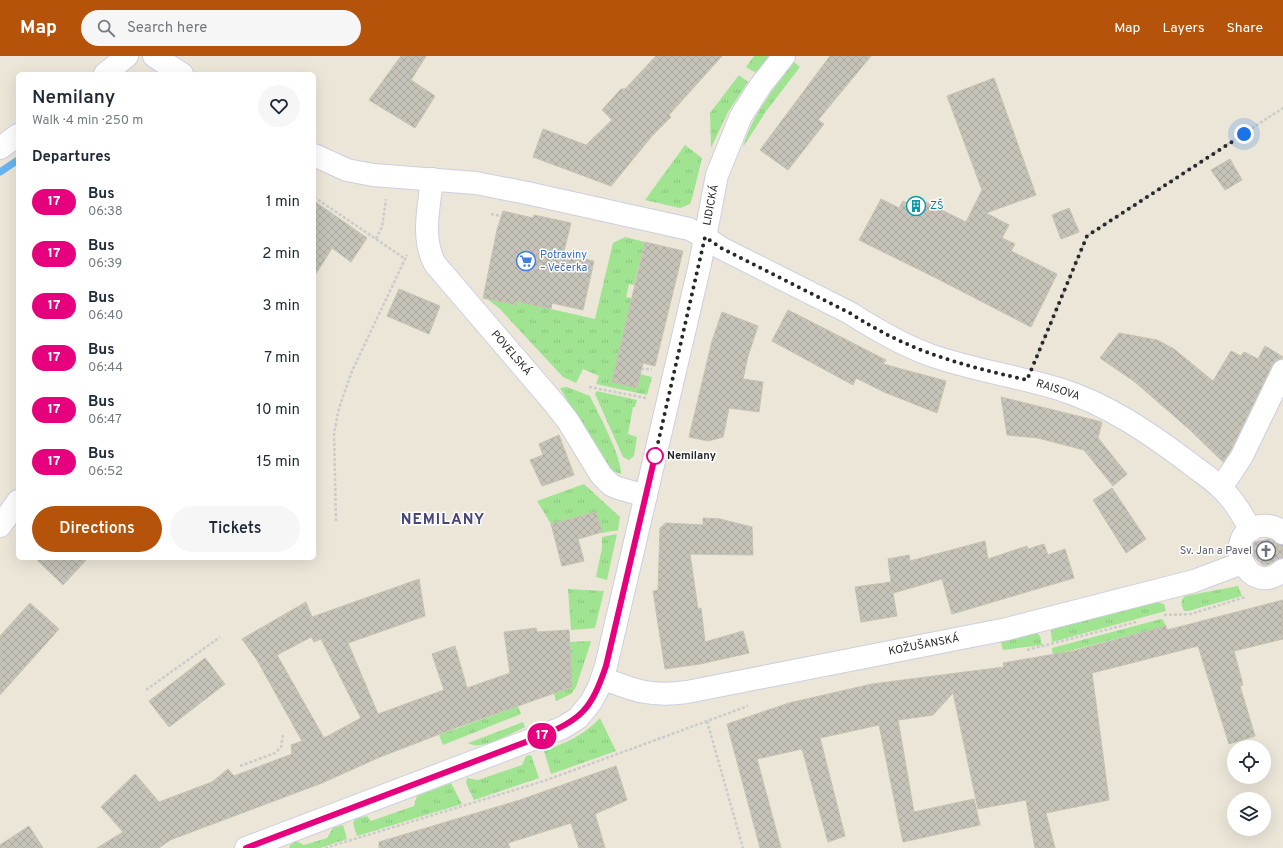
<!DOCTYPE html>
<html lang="en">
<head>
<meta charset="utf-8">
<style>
  body { margin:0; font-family:Overpass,sans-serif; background:#f6f6f7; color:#1f2937; height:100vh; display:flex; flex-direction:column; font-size:15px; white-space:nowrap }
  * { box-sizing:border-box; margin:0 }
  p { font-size:13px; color:#747a83 }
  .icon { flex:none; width:22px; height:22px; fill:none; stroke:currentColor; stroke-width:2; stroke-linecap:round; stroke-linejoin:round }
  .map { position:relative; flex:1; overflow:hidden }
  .panel { position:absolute; left:16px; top:16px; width:300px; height:488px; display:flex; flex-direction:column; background:#fff; border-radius:6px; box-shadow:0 4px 16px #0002 }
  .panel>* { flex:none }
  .badge { padding:0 8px; border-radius:13px; font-size:14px; line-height:26px }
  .buttons { position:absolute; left:1227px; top:684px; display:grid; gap:8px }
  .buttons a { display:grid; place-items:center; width:44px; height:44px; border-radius:50%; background:#fff; box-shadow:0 4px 16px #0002; font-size:20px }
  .you { position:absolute; width:20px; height:20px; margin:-10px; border:3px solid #fff; border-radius:50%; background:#1a73e8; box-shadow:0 0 0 6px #1a73e833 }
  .map>.badge { position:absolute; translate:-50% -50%; box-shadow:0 0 0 2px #fff }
  h2 { padding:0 16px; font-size:15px; line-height:36px }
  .round { display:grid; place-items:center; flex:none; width:42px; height:42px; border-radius:21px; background:#f6f6f7 }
  .summary { display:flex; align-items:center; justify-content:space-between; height:68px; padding:0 16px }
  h1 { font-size:19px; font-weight:600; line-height:30px }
  .action { display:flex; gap:8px; margin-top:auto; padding:8px 16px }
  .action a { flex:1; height:46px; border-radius:24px; background:#b45309; color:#fff; font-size:16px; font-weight:600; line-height:46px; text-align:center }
  .action a+a { background:#f6f6f7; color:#1f2937 }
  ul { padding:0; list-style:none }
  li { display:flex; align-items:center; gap:12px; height:52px; padding:0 16px }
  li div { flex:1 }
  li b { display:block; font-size:15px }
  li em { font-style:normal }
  li .badge { min-width:44px; font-weight:700; text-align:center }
  header { display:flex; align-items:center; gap:24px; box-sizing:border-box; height:56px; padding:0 20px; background:#b45309; color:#fff }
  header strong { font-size:19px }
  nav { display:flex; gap:22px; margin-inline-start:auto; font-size:14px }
  .search { width:280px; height:36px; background:#f6f6f7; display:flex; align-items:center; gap:10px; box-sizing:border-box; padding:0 14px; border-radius:22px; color:#747a83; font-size:15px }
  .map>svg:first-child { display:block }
</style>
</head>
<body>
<header>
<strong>Map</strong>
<div class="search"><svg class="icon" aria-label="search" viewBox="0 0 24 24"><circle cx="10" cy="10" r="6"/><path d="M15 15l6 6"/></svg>Search here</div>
<nav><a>Map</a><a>Layers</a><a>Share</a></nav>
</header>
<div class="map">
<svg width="1283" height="792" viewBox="0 0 1283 792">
  <defs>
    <pattern id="grass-tufts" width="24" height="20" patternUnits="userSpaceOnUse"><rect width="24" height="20" fill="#a0e492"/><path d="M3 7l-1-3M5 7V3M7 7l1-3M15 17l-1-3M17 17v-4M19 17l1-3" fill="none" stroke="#8ac47e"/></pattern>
    <pattern id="building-cross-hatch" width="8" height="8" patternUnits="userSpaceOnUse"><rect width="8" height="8" fill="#c6c3b8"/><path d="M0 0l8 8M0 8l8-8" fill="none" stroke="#aaa89e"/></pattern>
  </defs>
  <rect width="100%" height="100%" fill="#ebe6d8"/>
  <g fill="url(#grass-tufts)">
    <polygon points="754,0 769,0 756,17 746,11"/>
    <path d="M794 6 800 11 767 54 743 91C752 59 774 32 794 6Z"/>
    <polygon points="739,19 748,26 728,56 711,92 710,57"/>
    <polygon points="685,89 702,102 693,139 690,148 680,152 645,144"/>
    <polygon points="625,181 645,186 634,229 629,228 626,241 632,242 612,326 637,332 640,318 652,321 647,339 596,328 599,320 583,313 576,327 563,321 499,252 487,243 515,249 516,245 595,263 613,187"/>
    <path d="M567 331 590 340C598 357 622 401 621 418L607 413 560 332Z"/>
    <polygon points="597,335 637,344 635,351 633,351 628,378 637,381 634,400 629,404 623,401 595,338"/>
    <polygon points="584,428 620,461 618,474 602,477 595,456 551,468 537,445"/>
    <polygon points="617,478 607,524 596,521 602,492 602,481"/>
    <path d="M1238 530 1242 540 1188 555H1184C1181 549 1180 545 1185 540Z"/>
    <polygon points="568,533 604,535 595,572 571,574"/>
    <polygon points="1157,546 1164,548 1166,555 1052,586 1051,575 1055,572"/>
    <polygon points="1161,563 1163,564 1166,570 1053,599 1052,592"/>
    <polygon points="1036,576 1040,580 1042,589 1003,594 1000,583"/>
    <polygon points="590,585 591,586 576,631 571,638 556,645 554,638 572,631 569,586"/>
    <polygon points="518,650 521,658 443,689 439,679"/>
    <path d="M600 662 616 695 551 718 544 695C566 687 584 679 600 662Z"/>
    <path d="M523 666 525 671C511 677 481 696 468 687Z"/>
    <polygon points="531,699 539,722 474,744 466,727 467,722 478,724 522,709 526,700"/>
    <polygon points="451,727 462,748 357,780 353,767 355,763 367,760 371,765 414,750 417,740"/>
    <polygon points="343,769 347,783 320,792 289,792 290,789 297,785 304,789 327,782 333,772"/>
  </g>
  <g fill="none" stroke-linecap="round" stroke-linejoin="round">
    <polyline stroke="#66b5f2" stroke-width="7" points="0,116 18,104"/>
  </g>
  <g fill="url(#building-cross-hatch)" stroke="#c6c2b2" fill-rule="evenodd">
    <polygon points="401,0 426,0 411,24 435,40 415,72 369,44"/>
    <polygon points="656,0 722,0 669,59 671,61 652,80 611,130 533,101 543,73 586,89 612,64 602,54 621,33 625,33"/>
    <polygon points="830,0 871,0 818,64 824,68 788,114 760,94"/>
    <polygon points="994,22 1036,139 986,157 1009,169 1002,182 1015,188 1011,195 1057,218 1031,271 938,223 859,184 881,143 899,152 903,145 911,149 915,141 966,166 982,134 947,40"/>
    <polygon points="1230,103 1242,124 1225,134 1211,114"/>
    <polygon points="314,145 367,182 351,206 332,192 314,221"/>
    <polygon points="1069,152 1079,176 1061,183 1052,159"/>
    <polygon points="503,155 533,162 534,159 571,167 563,199 594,205 583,254 552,247 551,253 516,245 516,249 483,242 497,174"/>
    <polygon points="645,186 683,195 655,310 643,307 637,332 612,326"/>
    <polygon points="399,233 440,250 429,278 387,260"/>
    <polygon points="788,254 886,304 883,308 946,325 937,357 884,336 856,322 853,329 772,285"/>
    <polygon points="722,256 758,270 748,300 743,323 763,326 759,356 729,352 723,381 708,385 689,381 712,285"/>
    <polygon points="1119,277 1157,284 1174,293 1213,325 1231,295 1241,300 1244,296 1258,303 1265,290 1283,301 1272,310 1231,394 1223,406 1189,373 1135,326 1100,302"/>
    <polygon points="1001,341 1102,366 1098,382 1127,418 1113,430 1084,394 1038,382 1007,379"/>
    <polygon points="559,379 574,419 542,430 530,404 543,399 539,388"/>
    <polygon points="1112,432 1146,483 1126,497 1093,444"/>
    <polygon points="596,456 602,476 578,483 584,505 562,510 551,468"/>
    <polygon points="703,462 720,463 752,471 753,499 690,498 698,553 701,552 705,586 743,575 749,597 700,608 665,613 653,535 658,534 660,472 666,467 703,469"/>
    <polygon points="1269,483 1283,489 1283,499 1282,502 1267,509 1263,509 1254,501 1253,489 1255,486"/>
    <polygon points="985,485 988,503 1027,490 1028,493 1044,488 1048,499 1065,493 1074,522 952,558 942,523 893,537 897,560 861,566 855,531 891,526 888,503 909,499 910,505"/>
    <polygon points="35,502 88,502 63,529"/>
    <path d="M419 523 425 560 348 587 378 658 444 634 432 598 455 590 467 632 510 617 504 576 536 572 537 576 569 574 572 631 458 671 380 701 322 727 170 784 159 792H97L123 776 101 751 135 718 159 746 212 726 228 713 234 720 292 698 291 689 302 685 257 604 242 583 306 546 312 561ZM311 581 314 586 321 583 361 662 324 682 277 599Z"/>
    <polygon points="1283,544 1283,583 1234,595 1243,629 1240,630 1255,680 1229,688 1198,590 1092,617 1109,744 1046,757 1055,792 1035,792 1026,744 978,753 953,637 933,659 898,664 914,756 974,743 980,769 903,786 879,669 820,682 845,780 828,786 802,693 757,703 781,792 760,792 727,668 789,647 872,628 1004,611 1003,607 1073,595 1166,570 1167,574"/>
    <polygon points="30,547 59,573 0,639 0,580"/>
    <polygon points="205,602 225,628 169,671 149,645"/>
    <polygon points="616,710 627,744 595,758 605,792 579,792 571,767 508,787 510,792 379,792 379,786 520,744"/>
    <polygon points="29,770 43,792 0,792 0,789"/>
  </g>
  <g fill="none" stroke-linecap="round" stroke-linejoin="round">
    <g stroke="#cecee2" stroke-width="24">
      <g id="minor">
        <polyline points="154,0 182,18"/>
        <polyline points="105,18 127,0"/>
        <polyline points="0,92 18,79"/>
        <path d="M314 99 347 114 373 119 476 127 527 137 689 173 705 181 721 192 850 257C875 273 902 289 930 299 972 314 1017 320 1059 333 1107 348 1148 376 1188 406 1199 415 1211 422 1221 432 1234 444 1242 459 1251 474"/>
        <path d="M432 123C429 152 421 182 435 208L554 347 568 365 601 419 611 429 618 432 646 440"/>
        <polyline points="1221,432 1242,400 1283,315"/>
        <polyline points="0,470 18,445"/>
        <path d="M1283 477C1277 471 1269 469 1260 470 1218 478 1249 545 1283 514"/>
        <path d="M602 622C635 635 651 641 687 636L1007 573 1194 525 1242 507"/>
        <polyline points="246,792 562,672 578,662 591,646 599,631 606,610 700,208 717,119 741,60 761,29 784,0"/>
      </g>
    </g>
    <g stroke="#cbcbcb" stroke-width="2.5" stroke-dasharray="3 2" stroke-linecap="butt">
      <polyline points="314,141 404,202"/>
      <polyline points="491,158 501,160"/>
      <polyline points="376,183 382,171 386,143"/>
      <polyline points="1036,303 1087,180 1283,52"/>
      <polyline points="641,313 652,313"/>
      <polyline points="589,331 646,342"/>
      <polyline points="336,465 334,377 339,352 352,315 407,199"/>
      <polyline points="1164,559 1191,558 1245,541"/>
      <polyline points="1027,594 1136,566"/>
      <polyline points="146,634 220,581"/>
      <polyline points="707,665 743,792"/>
      <polyline points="240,710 275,697 281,691 283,678"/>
      <polyline points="325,792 544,725 748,650"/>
    </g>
    <use href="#minor" stroke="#fff" stroke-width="22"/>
  </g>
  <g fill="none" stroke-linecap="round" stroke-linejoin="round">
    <g stroke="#fff" stroke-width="9">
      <path id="line" d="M246 792 539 681C582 663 591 654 606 610L655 400"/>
    </g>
    <use href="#line" stroke="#e6007e" stroke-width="6"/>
    <path stroke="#282828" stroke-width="4" stroke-dasharray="0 7.2" d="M655 400 705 181 721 192 850 257C908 295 960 309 1027 324L1087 180 1244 78"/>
  </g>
  <defs>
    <g id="building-ring" transform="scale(1)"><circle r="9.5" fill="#fff" stroke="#0f9aa8" stroke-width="1.5"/><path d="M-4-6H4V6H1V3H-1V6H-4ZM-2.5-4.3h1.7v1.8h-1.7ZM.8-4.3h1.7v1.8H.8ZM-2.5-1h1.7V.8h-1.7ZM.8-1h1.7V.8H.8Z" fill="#0f9aa8"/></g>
    <g id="supermarket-ring" transform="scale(1)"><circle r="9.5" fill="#fff" stroke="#3f7fe0" stroke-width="1.5"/><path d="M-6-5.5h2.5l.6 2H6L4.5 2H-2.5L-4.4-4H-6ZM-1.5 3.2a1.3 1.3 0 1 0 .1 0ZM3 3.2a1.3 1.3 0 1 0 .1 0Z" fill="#3f7fe0"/></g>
    <g id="church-ring" transform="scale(1)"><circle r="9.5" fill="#fff" stroke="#6b7280" stroke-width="1.5"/><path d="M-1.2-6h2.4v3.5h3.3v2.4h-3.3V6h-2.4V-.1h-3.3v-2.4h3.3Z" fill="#6b7280"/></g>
  </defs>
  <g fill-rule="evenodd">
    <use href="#building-ring" x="916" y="150"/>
    <use href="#supermarket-ring" x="526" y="205"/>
    <use href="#church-ring" x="1266" y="495"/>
  </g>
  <circle fill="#fff" stroke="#e6007e" stroke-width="2" cx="655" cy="400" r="8"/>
  <g text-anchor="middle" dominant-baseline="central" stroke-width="3" stroke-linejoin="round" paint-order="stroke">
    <g font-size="11" fill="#282828" stroke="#fff">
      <text transform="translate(711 149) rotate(-79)">LIDICKÁ</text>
      <text transform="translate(511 297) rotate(49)">POVELSKÁ</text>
      <text transform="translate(1058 334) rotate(18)">RAISOVA</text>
      <text transform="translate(924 589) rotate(-11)">KOŽUŠANSKÁ</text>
    </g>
    <g font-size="11" fill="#0d838f" stroke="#fff" text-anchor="start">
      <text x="930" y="150">ZŠ</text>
    </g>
    <g font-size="11" fill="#366cbe" stroke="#fff" text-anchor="start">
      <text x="540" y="199">Potraviny<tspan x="540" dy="13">– Večerka</tspan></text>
    </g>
    <g font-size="11" font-weight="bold" fill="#282828" stroke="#fff" text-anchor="start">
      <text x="667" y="400">Nemilany</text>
    </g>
    <g font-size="11" fill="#5b616d" stroke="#fff" text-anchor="end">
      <text x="1252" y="495">Sv. Jan a Pavel</text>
    </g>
    <g font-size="15" font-weight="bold" letter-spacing="1" fill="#474779" stroke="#fff">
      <text x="443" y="464">NEMILANY</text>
    </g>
  </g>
</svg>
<div class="buttons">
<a><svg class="icon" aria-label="locate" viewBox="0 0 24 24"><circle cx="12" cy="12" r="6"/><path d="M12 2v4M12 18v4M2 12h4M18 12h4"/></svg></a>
<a><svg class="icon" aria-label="layers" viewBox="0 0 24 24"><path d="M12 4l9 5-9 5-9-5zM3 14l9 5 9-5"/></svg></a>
</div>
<div class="you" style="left:1244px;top:78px"></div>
<b class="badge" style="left:542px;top:680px;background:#e6007e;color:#fff">17</b>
<section class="panel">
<div class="summary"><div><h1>Nemilany</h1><p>Walk · 4 min · 250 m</p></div><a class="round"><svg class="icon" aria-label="heart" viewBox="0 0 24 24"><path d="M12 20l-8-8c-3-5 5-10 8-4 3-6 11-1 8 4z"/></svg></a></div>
<h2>Departures</h2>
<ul>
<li><span class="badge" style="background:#e6007e;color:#fff">17</span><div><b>Bus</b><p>06:38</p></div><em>1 min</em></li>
<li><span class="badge" style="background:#e6007e;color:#fff">17</span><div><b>Bus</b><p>06:39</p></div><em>2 min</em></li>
<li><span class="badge" style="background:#e6007e;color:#fff">17</span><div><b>Bus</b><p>06:40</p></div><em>3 min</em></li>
<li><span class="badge" style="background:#e6007e;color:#fff">17</span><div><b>Bus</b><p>06:44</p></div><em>7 min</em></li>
<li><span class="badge" style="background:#e6007e;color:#fff">17</span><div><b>Bus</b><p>06:47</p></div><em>10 min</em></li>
<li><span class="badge" style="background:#e6007e;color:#fff">17</span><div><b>Bus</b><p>06:52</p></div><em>15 min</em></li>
</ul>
<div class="action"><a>Directions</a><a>Tickets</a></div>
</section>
</div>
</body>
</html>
